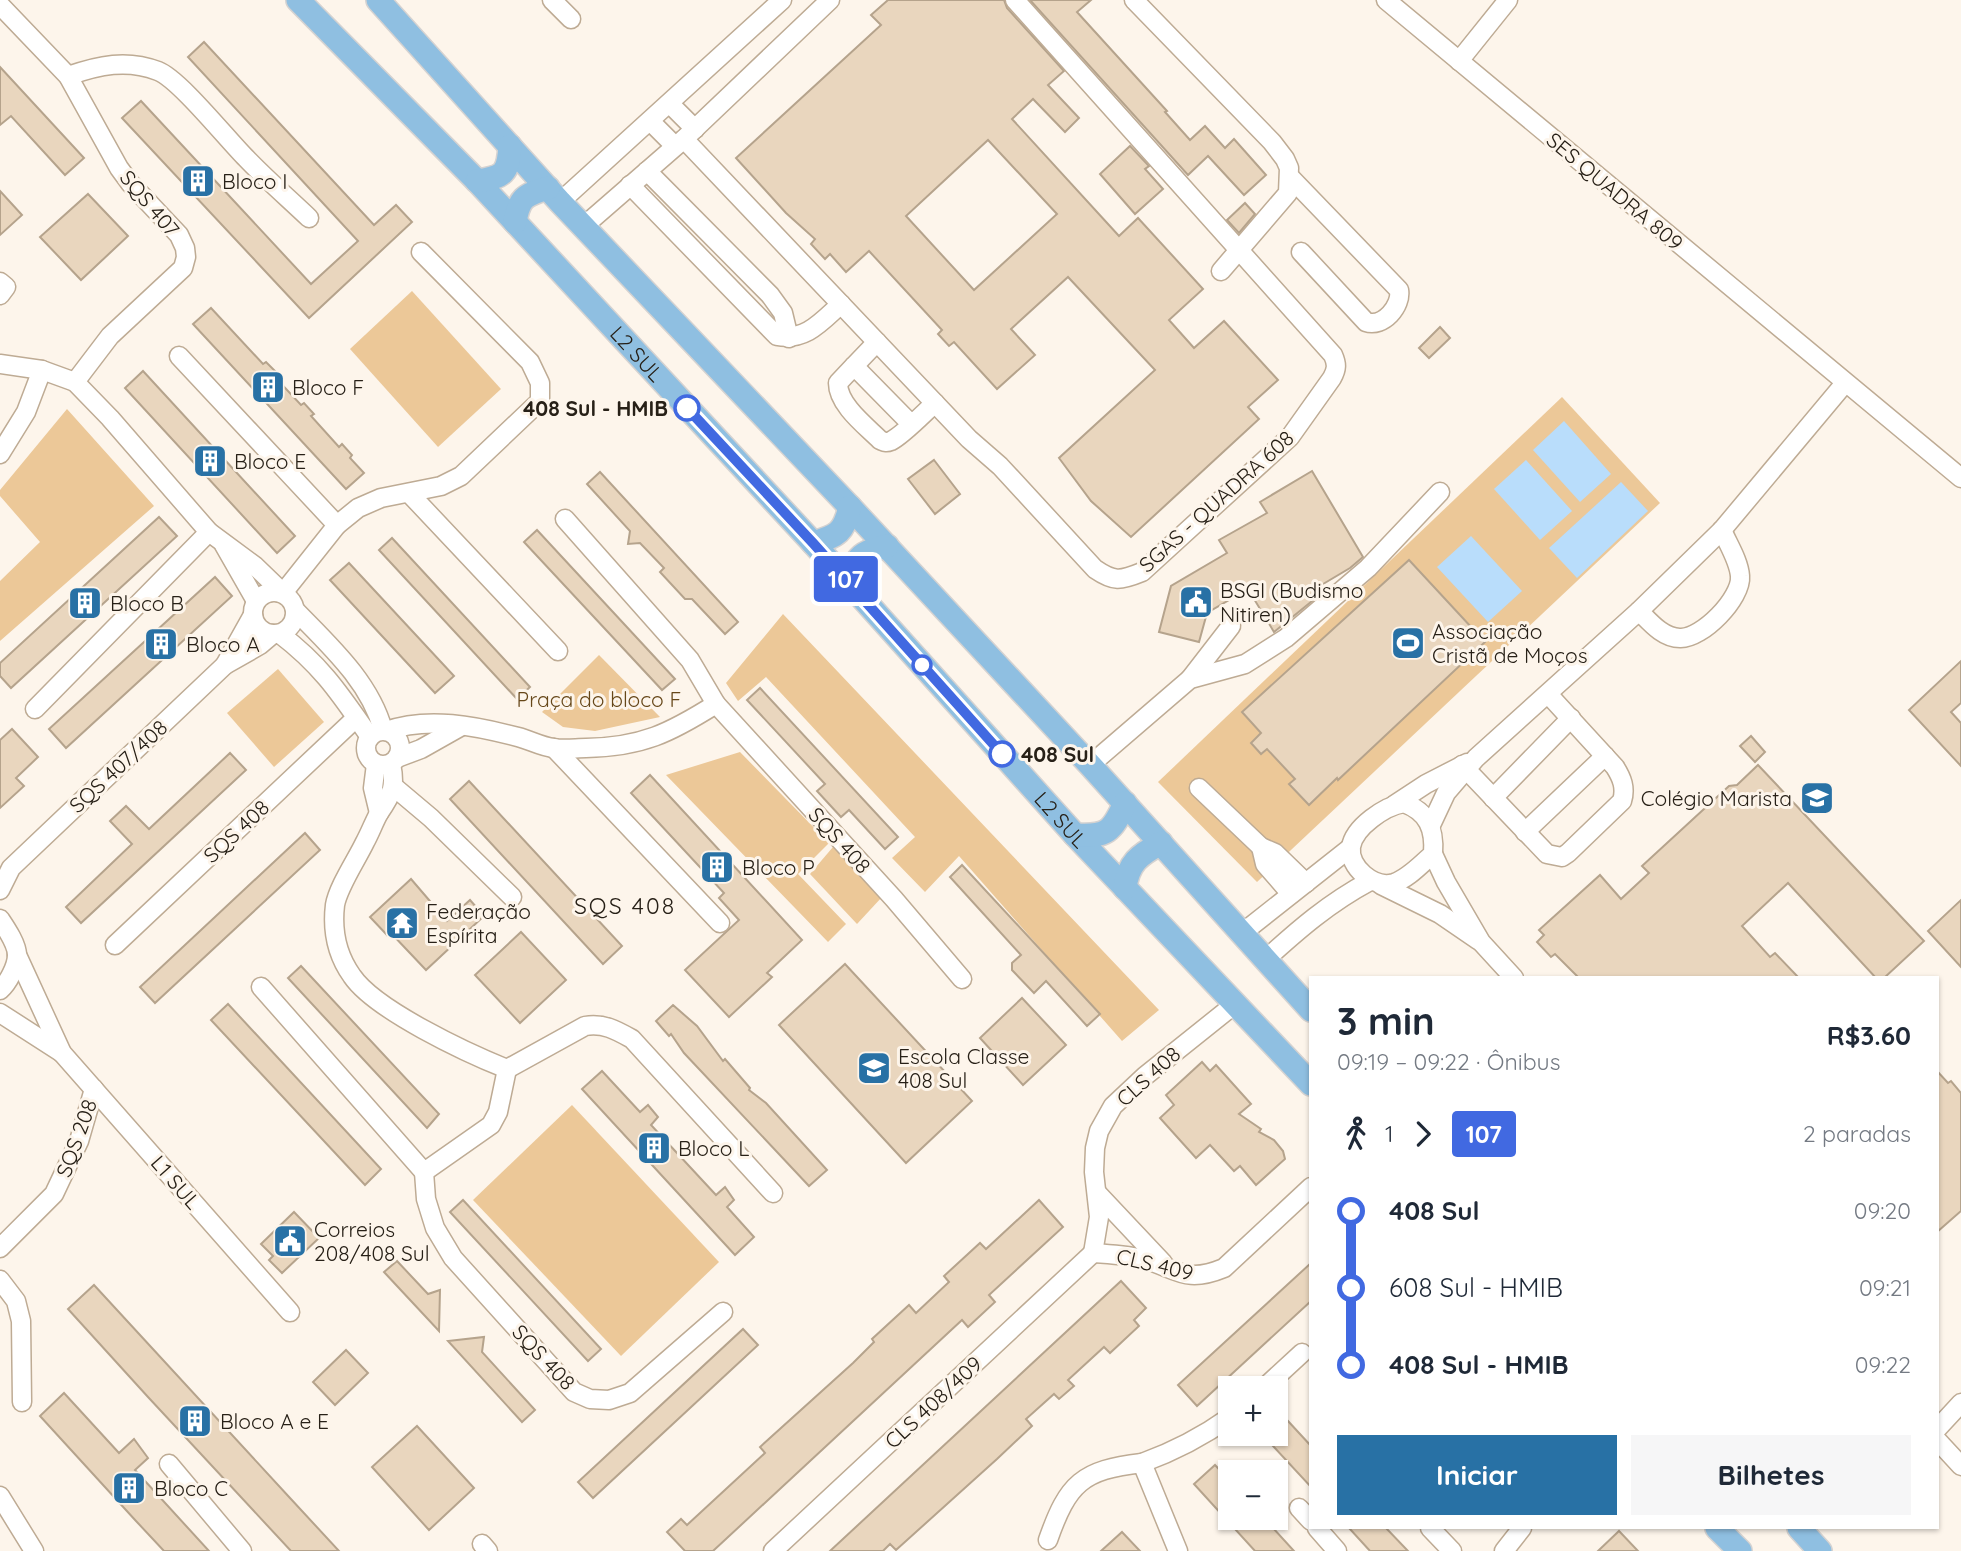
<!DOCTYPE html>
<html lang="pt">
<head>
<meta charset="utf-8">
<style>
  body { margin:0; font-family:Quicksand,sans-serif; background:#f6f6f7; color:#1f2937; height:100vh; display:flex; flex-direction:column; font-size:26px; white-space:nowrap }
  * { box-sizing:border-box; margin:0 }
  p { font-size:23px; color:#747a83 }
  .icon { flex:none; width:38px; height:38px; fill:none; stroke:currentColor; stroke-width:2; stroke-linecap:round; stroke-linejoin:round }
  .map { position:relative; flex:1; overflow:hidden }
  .panel { position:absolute; left:1309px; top:976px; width:630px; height:553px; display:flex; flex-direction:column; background:#fff; border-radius:0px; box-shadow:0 2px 5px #0004 }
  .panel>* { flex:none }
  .badge { padding:0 14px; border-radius:5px; font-size:24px; line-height:46px }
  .controls { position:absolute; left:1218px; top:1376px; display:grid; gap:14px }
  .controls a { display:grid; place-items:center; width:70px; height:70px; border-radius:0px; background:#fff; box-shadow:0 2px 5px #0004; font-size:35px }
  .map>.badge { position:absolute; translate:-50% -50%; box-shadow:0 0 0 4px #fff }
  .legs { display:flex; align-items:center; gap:10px; height:77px; padding:0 28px; font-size:23px }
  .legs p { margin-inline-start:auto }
  .overview { display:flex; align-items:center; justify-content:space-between; height:119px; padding:0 28px }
  h1 { font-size:38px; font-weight:800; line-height:52px }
  .primary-button { display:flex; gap:14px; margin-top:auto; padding:14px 28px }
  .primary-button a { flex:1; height:80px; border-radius:0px; background:#2871a5; color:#fff; font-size:28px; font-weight:800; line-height:80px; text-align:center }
  .primary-button a+a { background:#f6f6f7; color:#1f2937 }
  ul { padding:0 28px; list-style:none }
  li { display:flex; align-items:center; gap:24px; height:77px; font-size:26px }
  li i { display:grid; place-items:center; width:10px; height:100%; margin:0 9px; background:currentColor }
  li i::after { content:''; width:18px; height:18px; margin:-9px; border:5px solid; border-radius:50%; background:#fff }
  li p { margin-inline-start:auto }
  li:first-child i { background:linear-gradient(#0000 50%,currentColor 0) }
  li:last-child i { background:linear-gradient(currentColor 50%,#0000 0) }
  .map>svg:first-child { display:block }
</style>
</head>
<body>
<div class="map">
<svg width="1961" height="1551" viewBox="0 0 1961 1551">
  <rect width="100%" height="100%" fill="#fdf5eb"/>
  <g fill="#ecc898">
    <polygon points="412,291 501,389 438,447 350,349"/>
    <polygon points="1562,397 1660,503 1257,882 1158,782"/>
    <polygon points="67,409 154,506 0,641 0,581 40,542 0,496 0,490"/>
    <polygon points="783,614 1159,1010 1122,1041 959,856 925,892 892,858 915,837 766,677 738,701 726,683"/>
    <polygon points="599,655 660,717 595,731 563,727 542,712"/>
    <polygon points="278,669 324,722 274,767 227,713"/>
    <polygon points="740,752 829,843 798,874 846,924 828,942 666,775"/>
    <polygon points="833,847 882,897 857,924 810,874"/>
    <polygon points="572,1105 719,1262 621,1356 473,1200"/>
  </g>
  <g fill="#b9ddfb">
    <polygon points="1564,421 1611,474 1580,502 1533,450"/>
    <polygon points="1526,460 1572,511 1540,540 1494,489"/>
    <polygon points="1621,482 1648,511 1577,578 1549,548"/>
    <polygon points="1471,536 1522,591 1488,622 1437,567"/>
  </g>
  <g fill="#e9d6be" stroke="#b5a38c" stroke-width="2" fill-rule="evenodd">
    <path d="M888 0H1004L1007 8 1064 71 1048 85 1079 118 1065 132 1033 99 1012 119 1119 236 1138 218 1203 289 1169 320 1194 348 1224 321 1278 380 1248 407 1259 419 1131 537 1091 501 1059 458 1155 370 1068 277 1011 329 1035 355 997 389 954 342 949 346 938 334 942 330 869 251 846 272 830 254 825 259 811 244 815 239 786 213 736 158 881 25 871 15ZM988 140 1057 214 974 290 906 216Z"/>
    <polygon points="1030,0 1091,0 1077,12 1167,111 1165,112 1190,140 1205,126 1225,148 1234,139 1266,175 1244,195 1208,156 1188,175"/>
    <polygon points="204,42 374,225 396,205 412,222 309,318 122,118 141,101 311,284 358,241 188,57"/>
    <polygon points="0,67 84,158 65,175 11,116 0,125"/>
    <polygon points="1130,146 1149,166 1145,169 1163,189 1135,214 1100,174"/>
    <polygon points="0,191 22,215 0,235"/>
    <polygon points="88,194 128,236 81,280 40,237"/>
    <polygon points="1245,203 1255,214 1239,233 1227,220"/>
    <polygon points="211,308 263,364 266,362 276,372 273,375 301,405 304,403 314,414 311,416 339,447 342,444 352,455 350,458 364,473 346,489 193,324"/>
    <polygon points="1440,327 1450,338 1429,358 1419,348"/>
    <polygon points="143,371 295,536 277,553 125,388"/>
    <polygon points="934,460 960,494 935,514 908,479"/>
    <polygon points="1312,471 1363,557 1350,568 1313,590 1317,597 1274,632 1248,589 1207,613 1199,642 1159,632 1171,586 1227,553 1219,540 1267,513 1260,502"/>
    <polygon points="600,472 738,622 725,634 692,599 685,599 660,572 664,568 640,543 628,544 630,531 587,484"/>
    <polygon points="159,517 177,536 11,688 0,676 0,663"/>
    <polygon points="537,530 675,679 662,690 524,542"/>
    <polygon points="392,538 530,687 517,699 379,550"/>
    <polygon points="1409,560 1485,642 1338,780 1337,778 1309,805 1289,784 1295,779 1267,749 1261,754 1251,743 1261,733 1242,712"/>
    <polygon points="349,563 454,676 435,693 330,580"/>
    <polygon points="215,577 232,596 66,748 49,729"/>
    <polygon points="1961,661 1961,703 1951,712 1961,723 1961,766 1909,710"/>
    <polygon points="760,688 898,837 885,849 849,810 841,817 817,791 825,784 747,700"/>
    <polygon points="12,729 38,757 16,778 24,786 0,808 0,740"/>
    <polygon points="1751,736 1765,752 1755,762 1740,746"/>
    <polygon points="230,753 246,770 81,923 66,907 132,844 110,821 126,806 149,829"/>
    <polygon points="1758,765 1924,941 1884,978 1876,978 1788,883 1742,926 1770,957 1775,953 1799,978 1579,978 1555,954 1551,957 1537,942 1544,935 1539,930 1600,875 1621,899 1649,873 1642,866 1729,786 1737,785"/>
    <polygon points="650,775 802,940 767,973 772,977 729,1017 685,970 739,920 719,898 724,893 631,793"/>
    <polygon points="469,781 622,946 603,964 450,799"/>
    <polygon points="305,833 320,850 155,1003 140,987"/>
    <polygon points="962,865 1100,1014 1087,1026 1046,981 1034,993 1012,970 1012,963 1021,955 950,877"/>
    <polygon points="411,879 447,921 470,900 484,916 426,970 390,932 387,935 370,917"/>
    <polygon points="1961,900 1961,967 1928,931"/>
    <polygon points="521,932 566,980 520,1023 475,975"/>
    <polygon points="845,964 972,1101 906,1163 779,1025"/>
    <polygon points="301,966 439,1114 427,1128 288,978"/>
    <polygon points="1022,998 1066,1045 1023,1085 980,1038"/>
    <polygon points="228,1004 381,1169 365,1185 211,1020"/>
    <polygon points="673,1005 697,1026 723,1061 725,1059 750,1088 749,1090 766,1103 827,1170 809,1186 684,1053 671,1034 669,1036 656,1021"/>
    <polygon points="1202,1062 1210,1071 1216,1065 1251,1104 1239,1114 1261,1129 1259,1132 1274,1140 1283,1151 1285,1159 1256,1185 1240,1166 1234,1171 1210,1145 1196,1158 1160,1118 1174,1105 1166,1095"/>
    <polygon points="602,1071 640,1112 648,1105 658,1117 651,1125 716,1195 725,1187 734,1200 727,1207 754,1237 735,1255 582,1089"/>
    <polygon points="1937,1071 1948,1083 1951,1081 1961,1093 1961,1211 1937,1232"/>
    <polygon points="463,1200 601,1349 588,1361 450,1212"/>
    <polygon points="1039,1200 1063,1227 989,1295 995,1302 968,1327 962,1320 713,1551 685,1551 667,1532 681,1519 687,1525 765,1453 760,1447 853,1363 874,1342 872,1339 909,1305 916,1313 949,1282 944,1276 980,1243 986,1249"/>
    <polygon points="294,1212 319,1238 282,1273 269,1260 273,1256 261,1244"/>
    <polygon points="397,1261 428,1294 440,1290 439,1331 384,1272"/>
    <polygon points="1311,1263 1311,1301 1197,1406 1178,1385"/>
    <polygon points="1121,1281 1146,1308 1134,1320 1139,1326 1110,1353 1104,1347 1068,1380 1074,1386 1059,1399 1054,1394 1026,1419 1032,1426 997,1459 896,1550 890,1544 883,1551 830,1551"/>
    <polygon points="94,1285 290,1498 339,1551 291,1551 148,1397 68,1309"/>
    <polygon points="743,1329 758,1345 593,1498 578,1482"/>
    <polygon points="484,1337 482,1352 535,1410 522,1422 448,1341"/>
    <polygon points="346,1350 368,1373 335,1405 313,1382"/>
    <polygon points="64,1393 119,1453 134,1439 148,1458 135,1470 209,1551 164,1551 136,1521 40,1416"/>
    <polygon points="1276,1408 1311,1446 1311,1487 1261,1433 1276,1433"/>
    <polygon points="417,1426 474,1488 429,1530 372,1467"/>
    <polygon points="1215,1465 1230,1481 1230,1517 1263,1517 1294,1551 1255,1551 1194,1484"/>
    <polygon points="1349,1528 1386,1528 1408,1551 1370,1551"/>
    <polygon points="1619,1531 1638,1551 1598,1551"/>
    <polygon points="1122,1532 1140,1551 1101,1551"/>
  </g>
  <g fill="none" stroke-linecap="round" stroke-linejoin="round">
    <g stroke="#beab94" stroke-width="21">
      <g id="minor">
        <polyline points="552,0 571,19"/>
        <polyline points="1134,0 1272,142 1285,159 1289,168 1288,193 1221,271"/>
        <polyline points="1386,0 1961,478"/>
        <polyline points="0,5 68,76 119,168 130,183 179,235 185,248 186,257 183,268 110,336 75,382"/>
        <polyline points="1459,61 1508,0"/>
        <path d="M68 76C99 65 127 59 158 71 179 79 227 139 246 158 266 179 288 198 309 218"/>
        <polyline points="670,104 695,129"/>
        <polyline points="650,121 675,146"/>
        <path d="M684 139 969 439 1000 466 1095 569C1114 582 1120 581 1142 572L1290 437 1332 378C1337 369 1337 364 1333 355L1015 0"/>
        <polyline points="647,171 770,295 783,313 789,338"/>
        <path d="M1290 177 1399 290C1402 306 1383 328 1366 322L1301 252"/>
        <path d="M630 185 777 336C806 341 821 322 841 304"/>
        <polyline points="560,202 782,0"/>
        <polyline points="584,226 684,139 830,0"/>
        <polyline points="0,282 6,287 0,295"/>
        <polyline points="0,364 42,370 75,382 110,418 209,532 255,566 283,593 337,525 179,356"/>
        <polyline points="854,366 877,342"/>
        <path d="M911 424 854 366 838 383C838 405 866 426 880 440 885 442 886 443 891 441 903 435 924 413 935 403"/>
        <polyline points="0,454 26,412 42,370"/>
        <polyline points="409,493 558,651"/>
        <polyline points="565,519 690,660 716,704"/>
        <polyline points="337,525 358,508 381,498 441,486 461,476 540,401 540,383 530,362 421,252"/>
        <polyline points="224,545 256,601"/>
        <circle cx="274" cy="613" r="21"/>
        <path d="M296 611C330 646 370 682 383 730"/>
        <path d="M1639 611C1650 622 1663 638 1680 638 1702 639 1742 598 1740 576 1739 561 1728 544 1722 530"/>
        <path d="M280 634C322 666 340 694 370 737"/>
        <polyline points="225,665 253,615"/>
        <polyline points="1190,679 1231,626"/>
        <polyline points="35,709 209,532"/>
        <circle cx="383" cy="748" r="17"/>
        <path d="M386 731C428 716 476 726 518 737 530 740 542 747 554 748 564 750 576 748 586 748 642 747 670 733 716 704L894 899 962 979"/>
        <polyline points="554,748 720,923"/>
        <polyline points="397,758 421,749 460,727"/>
        <polyline points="376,764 373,788 379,813"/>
        <path d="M391 764C396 787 392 794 379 813 374 822 370 833 365 842 357 859 338 887 335 905 332 930 337 955 352 976 375 1010 467 1053 507 1069L585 1026C604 1023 616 1030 632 1039L773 1193"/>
        <polyline points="1090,765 1190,679 1245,664 1286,638 1368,568 1440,492"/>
        <path d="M1462 765 1547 854 1562 857 1568 853 1622 801C1626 788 1622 778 1615 767L1548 694"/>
        <polyline points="393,786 431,818 512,897"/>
        <polyline points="1199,788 1261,847 1275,853 1306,883"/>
        <polyline points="1493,798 1571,718"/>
        <path d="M1404 803C1428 812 1435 829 1433 854 1421 864 1409 878 1394 883 1374 889 1348 867 1351 847 1354 827 1385 806 1404 803Z"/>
        <polyline points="1394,805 1426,784 1467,763"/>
        <polyline points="1431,825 1446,793 1476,758 1639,611 1722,530 1845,383"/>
        <polyline points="1525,832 1605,756"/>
        <polyline points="1261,847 1265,864 1291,894"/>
        <polyline points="1433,854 1446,882 1481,942 1514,978"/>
        <polyline points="1381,885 1440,914 1478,940"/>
        <polyline points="0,890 11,868 225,665 260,645 273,634"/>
        <path d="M0 919C6 928 17 944 17 955 17 966 8 983 0 990"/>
        <polyline points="1241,934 1350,848"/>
        <polyline points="115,945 356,718"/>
        <polyline points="17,955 62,1053 290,1312"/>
        <path d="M1265 960C1299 929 1329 903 1370 881"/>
        <polyline points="261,987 424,1172 491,1125 498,1112 507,1069"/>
        <polyline points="0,1013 62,1053"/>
        <polyline points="424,1172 426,1199 435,1228 453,1258 574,1392 590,1399 609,1400 630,1393 723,1312"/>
        <polyline points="1098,1194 1163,1263"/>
        <polyline points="0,1248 54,1194 79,1141 94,1089"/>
        <polyline points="1093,1253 1099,1217 1094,1172 1095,1148 1099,1131 1113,1106 1145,1076 1235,1004"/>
        <path d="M1093 1253C1110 1254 1126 1255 1143 1259 1178 1269 1185 1284 1224 1268L1311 1187"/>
        <polyline points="0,1280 16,1301 21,1321 22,1402"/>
        <polyline points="1264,1388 1302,1353"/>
        <polyline points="1937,1429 1961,1403"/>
        <polyline points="1937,1440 1961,1466"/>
        <path d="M1142 1463C1175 1451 1202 1437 1230 1417"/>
        <polyline points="169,1464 242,1551"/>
        <polyline points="0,1496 34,1551"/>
        <polyline points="1299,1508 1311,1521"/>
        <polyline points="1317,1528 1337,1551"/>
        <polyline points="1430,1528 1452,1551"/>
        <path d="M1048 1540C1068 1483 1082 1470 1142 1463L1178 1551"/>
        <polyline points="482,1544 488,1551"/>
        <polyline points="773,1551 1093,1253"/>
        <polyline points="1504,1551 1522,1528"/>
      </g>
    </g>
    <g stroke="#d4d2d1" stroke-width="26">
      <g id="major">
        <path id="s1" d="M298 0 477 181 813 543 1075 835 1311 1084"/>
        <polyline points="378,0 560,202 850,507 1090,765 1311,1010"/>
        <path d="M477 181C504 177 508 174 510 146"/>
        <path d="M515 222C519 198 524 195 548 188"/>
        <path d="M813 543C838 536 844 532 850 507"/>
        <path d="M856 591C851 561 856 553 887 546"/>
        <path d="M1075 835C1107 837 1112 832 1125 803"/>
        <path d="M1125 888C1128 863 1139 855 1161 843"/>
        <polyline points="1717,1528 1740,1551"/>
        <polyline points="1799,1528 1820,1551"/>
      </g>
    </g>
    <use href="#minor" stroke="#fff" stroke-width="18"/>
    <use href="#major" stroke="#8fbfe1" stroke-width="23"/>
  </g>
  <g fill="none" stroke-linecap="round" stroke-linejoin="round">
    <g stroke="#fff" stroke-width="16">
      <polyline id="line-1" points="687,408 813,543 1002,754"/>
    </g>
    <use href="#line-1" stroke="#4169e1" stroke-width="10"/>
  </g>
  <defs>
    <g id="building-square" transform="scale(1.75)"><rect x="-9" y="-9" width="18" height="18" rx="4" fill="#2871a5" stroke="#fdf5eb"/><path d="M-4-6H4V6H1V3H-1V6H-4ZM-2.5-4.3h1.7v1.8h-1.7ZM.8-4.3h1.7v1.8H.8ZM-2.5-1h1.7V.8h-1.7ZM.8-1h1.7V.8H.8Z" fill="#fff"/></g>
    <g id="civic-square" transform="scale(1.75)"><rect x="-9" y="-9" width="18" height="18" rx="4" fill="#2871a5" stroke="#fdf5eb"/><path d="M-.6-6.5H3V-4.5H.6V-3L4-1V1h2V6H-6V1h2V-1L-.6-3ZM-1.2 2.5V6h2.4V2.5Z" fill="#fff"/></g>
    <g id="stadium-square" transform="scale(1.75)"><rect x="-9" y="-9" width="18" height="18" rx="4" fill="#2871a5" stroke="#fdf5eb"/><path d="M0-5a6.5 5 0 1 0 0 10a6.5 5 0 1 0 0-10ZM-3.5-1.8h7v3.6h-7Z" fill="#fff"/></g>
    <g id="university-square" transform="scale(1.75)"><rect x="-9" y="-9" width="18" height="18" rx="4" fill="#2871a5" stroke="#fdf5eb"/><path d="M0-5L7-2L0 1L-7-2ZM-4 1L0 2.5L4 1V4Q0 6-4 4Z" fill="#fff"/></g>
    <g id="temple-square" transform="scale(1.75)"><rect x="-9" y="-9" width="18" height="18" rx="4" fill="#2871a5" stroke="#fdf5eb"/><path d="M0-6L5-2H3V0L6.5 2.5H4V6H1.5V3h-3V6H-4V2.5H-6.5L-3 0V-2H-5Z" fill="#fff"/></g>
    <g id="school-square" transform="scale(1.75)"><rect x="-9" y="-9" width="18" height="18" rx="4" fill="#2871a5" stroke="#fdf5eb"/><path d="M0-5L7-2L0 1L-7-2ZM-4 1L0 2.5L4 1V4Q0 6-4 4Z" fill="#fff"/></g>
  </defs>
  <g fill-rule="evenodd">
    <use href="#building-square" x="198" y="181"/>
    <use href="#building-square" x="268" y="387"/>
    <use href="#building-square" x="210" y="461"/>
    <use href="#civic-square" x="1196" y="602"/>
    <use href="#building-square" x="85" y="603"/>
    <use href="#stadium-square" x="1408" y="643"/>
    <use href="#building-square" x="161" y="644"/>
    <use href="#university-square" x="1817" y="798"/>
    <use href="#building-square" x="717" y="867"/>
    <use href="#temple-square" x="402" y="923"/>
    <use href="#school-square" x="874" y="1068"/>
    <use href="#building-square" x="654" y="1148"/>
    <use href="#civic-square" x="290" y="1241"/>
    <use href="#building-square" x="195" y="1421"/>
    <use href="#building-square" x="129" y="1488"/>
  </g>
  <g fill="#fff" stroke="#4169e1" stroke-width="3.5">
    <circle cx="687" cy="408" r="12"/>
    <circle cx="922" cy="665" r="9"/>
    <circle cx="1002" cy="754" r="12"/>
  </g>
  <g text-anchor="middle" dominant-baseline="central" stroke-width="6" stroke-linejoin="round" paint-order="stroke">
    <g font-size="21" fill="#272017" stroke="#fdf5eb" text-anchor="start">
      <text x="222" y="181">Bloco I</text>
      <text x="292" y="387">Bloco F</text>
      <text x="234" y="461">Bloco E</text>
      <text x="1220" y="590">BSGI (Budismo<tspan x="1220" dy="24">Nitiren)</tspan></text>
      <text x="110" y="603">Bloco B</text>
      <text x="1432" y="631">Associação<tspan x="1432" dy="24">Cristã de Moços</tspan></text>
      <text x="186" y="644">Bloco A</text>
      <text x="1792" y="798" text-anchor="end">Colégio Marista</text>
      <text x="742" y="867">Bloco P</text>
      <text x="426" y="911">Federação<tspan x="426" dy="24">Espírita</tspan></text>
      <text x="898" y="1056">Escola Classe<tspan x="898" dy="24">408 Sul</tspan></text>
      <text x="678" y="1148">Bloco L</text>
      <text x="314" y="1229">Correios<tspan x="314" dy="24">208/408 Sul</tspan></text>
      <text x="220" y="1421">Bloco A e E</text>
      <text x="154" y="1488">Bloco C</text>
    </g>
    <g font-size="21" fill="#272017" stroke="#fdf5eb">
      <text transform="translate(1615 191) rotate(40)">SES QUADRA 809</text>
      <text transform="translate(150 203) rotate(50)">SQS 407</text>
      <text stroke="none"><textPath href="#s1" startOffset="490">L2 SUL</textPath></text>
      <text transform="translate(1216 501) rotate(-42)">SGAS - QUADRA 608</text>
      <text transform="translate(118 766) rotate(-43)">SQS 407/408</text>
      <text stroke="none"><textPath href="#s1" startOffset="1120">L2 SUL</textPath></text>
      <text transform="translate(236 831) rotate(-43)">SQS 408</text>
      <text transform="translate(840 840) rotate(48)">SQS 408</text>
      <text transform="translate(1148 1076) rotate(-42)">CLS 408</text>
      <text transform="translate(76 1138) rotate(-70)">SQS 208</text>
      <text transform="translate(176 1182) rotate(49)">L1 SUL</text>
      <text transform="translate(1155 1264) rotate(13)">CLS 409</text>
      <text transform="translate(544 1357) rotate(47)">SQS 408</text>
      <text transform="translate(933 1402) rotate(-43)">CLS 408/409</text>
    </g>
    <g font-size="21" font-weight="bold" fill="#272017" stroke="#fdf5eb" text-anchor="end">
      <text x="668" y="408">408 Sul - HMIB</text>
      <text x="1021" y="754" text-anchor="start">408 Sul</text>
    </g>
    <g font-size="21" fill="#664719" stroke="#fdf5eb">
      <text x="599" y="699">Praça do bloco F</text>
    </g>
    <g font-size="23" letter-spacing="2" fill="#272017" stroke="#fdf5eb">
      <text x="625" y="905">SQS 408</text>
    </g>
  </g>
</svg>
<div class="controls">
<a>+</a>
<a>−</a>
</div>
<b class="badge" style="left:846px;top:579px;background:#4169e1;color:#fff">107</b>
<section class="panel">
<div class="overview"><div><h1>3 min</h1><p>09:19 – 09:22 · Ônibus</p></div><b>R$3.60</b></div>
<div class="legs"><svg class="icon" aria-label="walk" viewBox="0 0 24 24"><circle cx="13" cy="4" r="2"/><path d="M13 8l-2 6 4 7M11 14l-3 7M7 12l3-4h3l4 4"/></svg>1<svg class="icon" aria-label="forward" viewBox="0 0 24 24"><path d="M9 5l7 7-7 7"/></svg><b class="badge" style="background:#4169e1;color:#fff">107</b><p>2 paradas</p></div>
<ul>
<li><i style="color:#4169e1"></i><b>408 Sul</b><p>09:20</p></li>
<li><i style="color:#4169e1"></i><span>608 Sul - HMIB</span><p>09:21</p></li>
<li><i style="color:#4169e1"></i><b>408 Sul - HMIB</b><p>09:22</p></li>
</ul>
<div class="primary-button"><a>Iniciar</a><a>Bilhetes</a></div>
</section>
</div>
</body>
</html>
